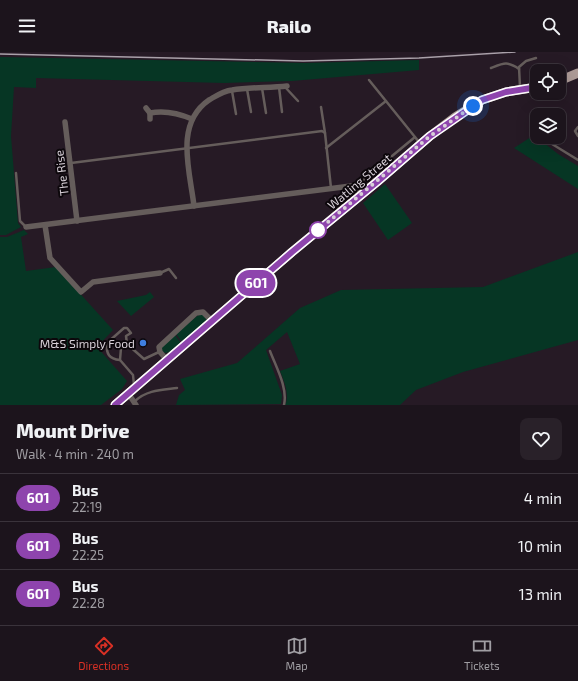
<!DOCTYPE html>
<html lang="en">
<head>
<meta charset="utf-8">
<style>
  body { margin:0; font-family:"Exo 2",sans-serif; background:#292129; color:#f1f3f6; height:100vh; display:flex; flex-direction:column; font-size:15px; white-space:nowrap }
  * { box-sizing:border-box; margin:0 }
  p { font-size:13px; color:#a09ea3 }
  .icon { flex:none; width:22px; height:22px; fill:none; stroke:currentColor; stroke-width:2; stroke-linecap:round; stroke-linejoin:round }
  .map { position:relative; height:353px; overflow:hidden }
  .side { display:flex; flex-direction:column; background:#1c141c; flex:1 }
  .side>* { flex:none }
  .badge { padding:0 8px; border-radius:13px; font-size:14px; line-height:26px }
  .fabs { position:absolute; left:530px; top:12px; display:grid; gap:8px }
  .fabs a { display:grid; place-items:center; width:36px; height:36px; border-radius:8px; background:#1c141c; box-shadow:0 4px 16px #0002,0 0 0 1px #3a333b; font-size:20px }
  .you { position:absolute; width:20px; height:20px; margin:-10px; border:3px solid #fff; border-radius:50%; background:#1a73e8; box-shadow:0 0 0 6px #1a73e833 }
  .map>.badge { position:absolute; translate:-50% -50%; box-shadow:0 0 0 2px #fff }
  .round { display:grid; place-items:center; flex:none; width:42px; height:42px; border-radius:8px; background:#292129 }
  .head { display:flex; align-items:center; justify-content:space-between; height:68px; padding:0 16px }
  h1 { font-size:19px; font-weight:800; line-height:30px }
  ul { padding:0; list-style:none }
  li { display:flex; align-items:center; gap:12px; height:48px; padding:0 16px; border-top:1px solid #3a333b }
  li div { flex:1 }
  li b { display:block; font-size:15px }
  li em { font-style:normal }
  li .badge { min-width:44px; font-weight:700; text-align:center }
  header { display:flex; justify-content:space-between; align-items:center; height:52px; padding:0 16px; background:#1c141c; font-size:18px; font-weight:800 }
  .menu { display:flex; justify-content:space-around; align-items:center; height:56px; border-top:1px solid #3a333b; background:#1c141c; font-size:11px; color:#a09ea3 }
  .menu a { display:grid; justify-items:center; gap:2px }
  .menu .selected { color:#d93025 }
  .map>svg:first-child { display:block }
</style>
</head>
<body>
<header><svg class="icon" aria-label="menu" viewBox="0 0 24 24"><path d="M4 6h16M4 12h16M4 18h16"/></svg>Railo<svg class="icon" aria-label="search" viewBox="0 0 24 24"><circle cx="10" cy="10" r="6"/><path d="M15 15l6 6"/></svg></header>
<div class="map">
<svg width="578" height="353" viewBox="0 0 578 353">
  <rect width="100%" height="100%" fill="#261a25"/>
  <g fill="#063624">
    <polygon points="0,5 305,11 419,8 419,18 292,29 224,31 36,26 36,36 14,35 11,84 18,171 21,175 6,183 0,183"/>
    <polygon points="534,83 558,102 578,114 578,137 514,96"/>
    <polygon points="385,132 412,171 388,188 363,151"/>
    <polygon points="24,178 28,182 21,185 26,219 56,215 113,278 97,295 127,329 122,337 101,353 0,353 0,185 7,185"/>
    <path d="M578 200V288L463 320 416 338 400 353H285C290 344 284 328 280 319L300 312 287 280 266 298 282 343 281 352 176 353 179 343 185 338 180 327 237 311 300 256 341 238 483 235Z"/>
    <polygon points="150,240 154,245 131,264 117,249 146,243"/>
    <polygon points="202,262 207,266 206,269 182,290 176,282 197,264"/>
    <polygon points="175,283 181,291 171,300 165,301 162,299 162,294"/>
  </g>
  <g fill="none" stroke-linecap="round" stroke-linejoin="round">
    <g stroke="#655d5b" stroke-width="2.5">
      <path d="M491 16C504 11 507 9 519 17"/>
      <polyline points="369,28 419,90"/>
      <polyline points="279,35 282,60"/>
      <polyline points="285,35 298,49"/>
      <polyline points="520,35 519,15 526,9 536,6"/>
      <polyline points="262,36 266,61"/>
      <polyline points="247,37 251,60"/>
      <polyline points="232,39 236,62"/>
      <polyline points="321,55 325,81"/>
      <polyline points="578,75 575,79 578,84"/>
      <polyline points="552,92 578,108"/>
      <polyline points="326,96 386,49"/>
      <polyline points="71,111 322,79 325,81 331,136"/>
      <polyline points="16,121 20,169 26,175"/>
      <polyline points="363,128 415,85"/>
      <polyline points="160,221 169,217 176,226"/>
      <path d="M270 299C276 315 288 336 284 353"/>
      <path d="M120 308C109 307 106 302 107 291L124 276H127L131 281 126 284 127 292"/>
      <polyline points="134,333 133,323 120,308 121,296 127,292 144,307 159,300"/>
      <path d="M135 349C147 338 161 338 177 336"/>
    </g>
    <g stroke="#655d5b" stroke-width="5.5">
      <polyline points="146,56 150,61"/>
      <path d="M150 67V61C165 58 178 61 192 67"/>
      <polyline points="65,70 77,169"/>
      <path d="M194 154C190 119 174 72 209 48 216 44 223 39 232 38 250 35 269 36 287 34"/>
      <polyline points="45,173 50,206 81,240 93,230 160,221"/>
      <polyline points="26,175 351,134 355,135 362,142"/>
      <polyline points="167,308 160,300 159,295 196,261 203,260 212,269"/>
      <polyline points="128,341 136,353"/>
    </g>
    <g stroke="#ad9b97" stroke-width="9">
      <polyline points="559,29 578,21"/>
      <polyline points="115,353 292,200 374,132 430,84 455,65 482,48 506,40 537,35"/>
    </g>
    <polyline stroke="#aaa1aa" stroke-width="1.5" points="0,2 303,9 419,6 515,0"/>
  </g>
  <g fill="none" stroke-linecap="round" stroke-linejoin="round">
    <g stroke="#fff" stroke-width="9">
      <polyline id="line" points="115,353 292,200 377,130 430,84 482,48 506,40 537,35"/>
    </g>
    <use href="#line" stroke="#8e44ad" stroke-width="6"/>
    <polyline stroke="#d8d0d8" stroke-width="4" stroke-dasharray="0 7.2" points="318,178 315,181 430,84 473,54"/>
  </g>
  <circle fill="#fff" stroke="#8e44ad" stroke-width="2" cx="318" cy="178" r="8"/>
  <circle fill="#3f7fe0" stroke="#0c070b" stroke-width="1.5" cx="143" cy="291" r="4"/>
  <g text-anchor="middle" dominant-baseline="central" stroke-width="4" stroke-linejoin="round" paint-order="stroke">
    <g font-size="12" fill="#d8d0d8" stroke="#0c070b">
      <text transform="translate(61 121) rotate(-97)">The Rise</text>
      <text transform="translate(359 129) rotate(-40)">Watling Street</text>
    </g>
    <g font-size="12" fill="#d8d0d8" stroke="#0c070b" text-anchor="end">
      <text x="135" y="291">M&amp;S Simply Food</text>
    </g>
  </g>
</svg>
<div class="fabs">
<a><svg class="icon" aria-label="locate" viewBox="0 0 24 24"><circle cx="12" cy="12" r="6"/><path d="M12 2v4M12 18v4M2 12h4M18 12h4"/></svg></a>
<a><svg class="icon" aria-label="layers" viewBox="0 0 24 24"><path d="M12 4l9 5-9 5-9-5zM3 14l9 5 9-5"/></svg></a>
</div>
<div class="you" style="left:473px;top:54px"></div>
<b class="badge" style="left:256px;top:231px;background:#8e44ad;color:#fff">601</b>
</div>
<section class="side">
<div class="head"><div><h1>Mount Drive</h1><p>Walk · 4 min · 240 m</p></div><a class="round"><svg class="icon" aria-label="heart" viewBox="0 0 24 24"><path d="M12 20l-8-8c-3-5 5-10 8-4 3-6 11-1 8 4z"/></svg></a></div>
<ul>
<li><span class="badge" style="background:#8e44ad;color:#fff">601</span><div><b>Bus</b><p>22:19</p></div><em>4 min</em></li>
<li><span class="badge" style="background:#8e44ad;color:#fff">601</span><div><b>Bus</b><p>22:25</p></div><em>10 min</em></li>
<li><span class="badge" style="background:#8e44ad;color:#fff">601</span><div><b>Bus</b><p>22:28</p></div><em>13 min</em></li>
</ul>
</section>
<nav class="menu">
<a class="selected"><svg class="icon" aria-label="directions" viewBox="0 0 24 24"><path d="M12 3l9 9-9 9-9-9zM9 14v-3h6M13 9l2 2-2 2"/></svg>Directions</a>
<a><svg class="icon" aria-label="map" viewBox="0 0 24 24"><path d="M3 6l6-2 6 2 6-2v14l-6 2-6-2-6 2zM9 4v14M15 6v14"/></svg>Map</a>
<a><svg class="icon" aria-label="tickets" viewBox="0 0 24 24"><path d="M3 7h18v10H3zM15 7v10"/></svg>Tickets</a>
</nav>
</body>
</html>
